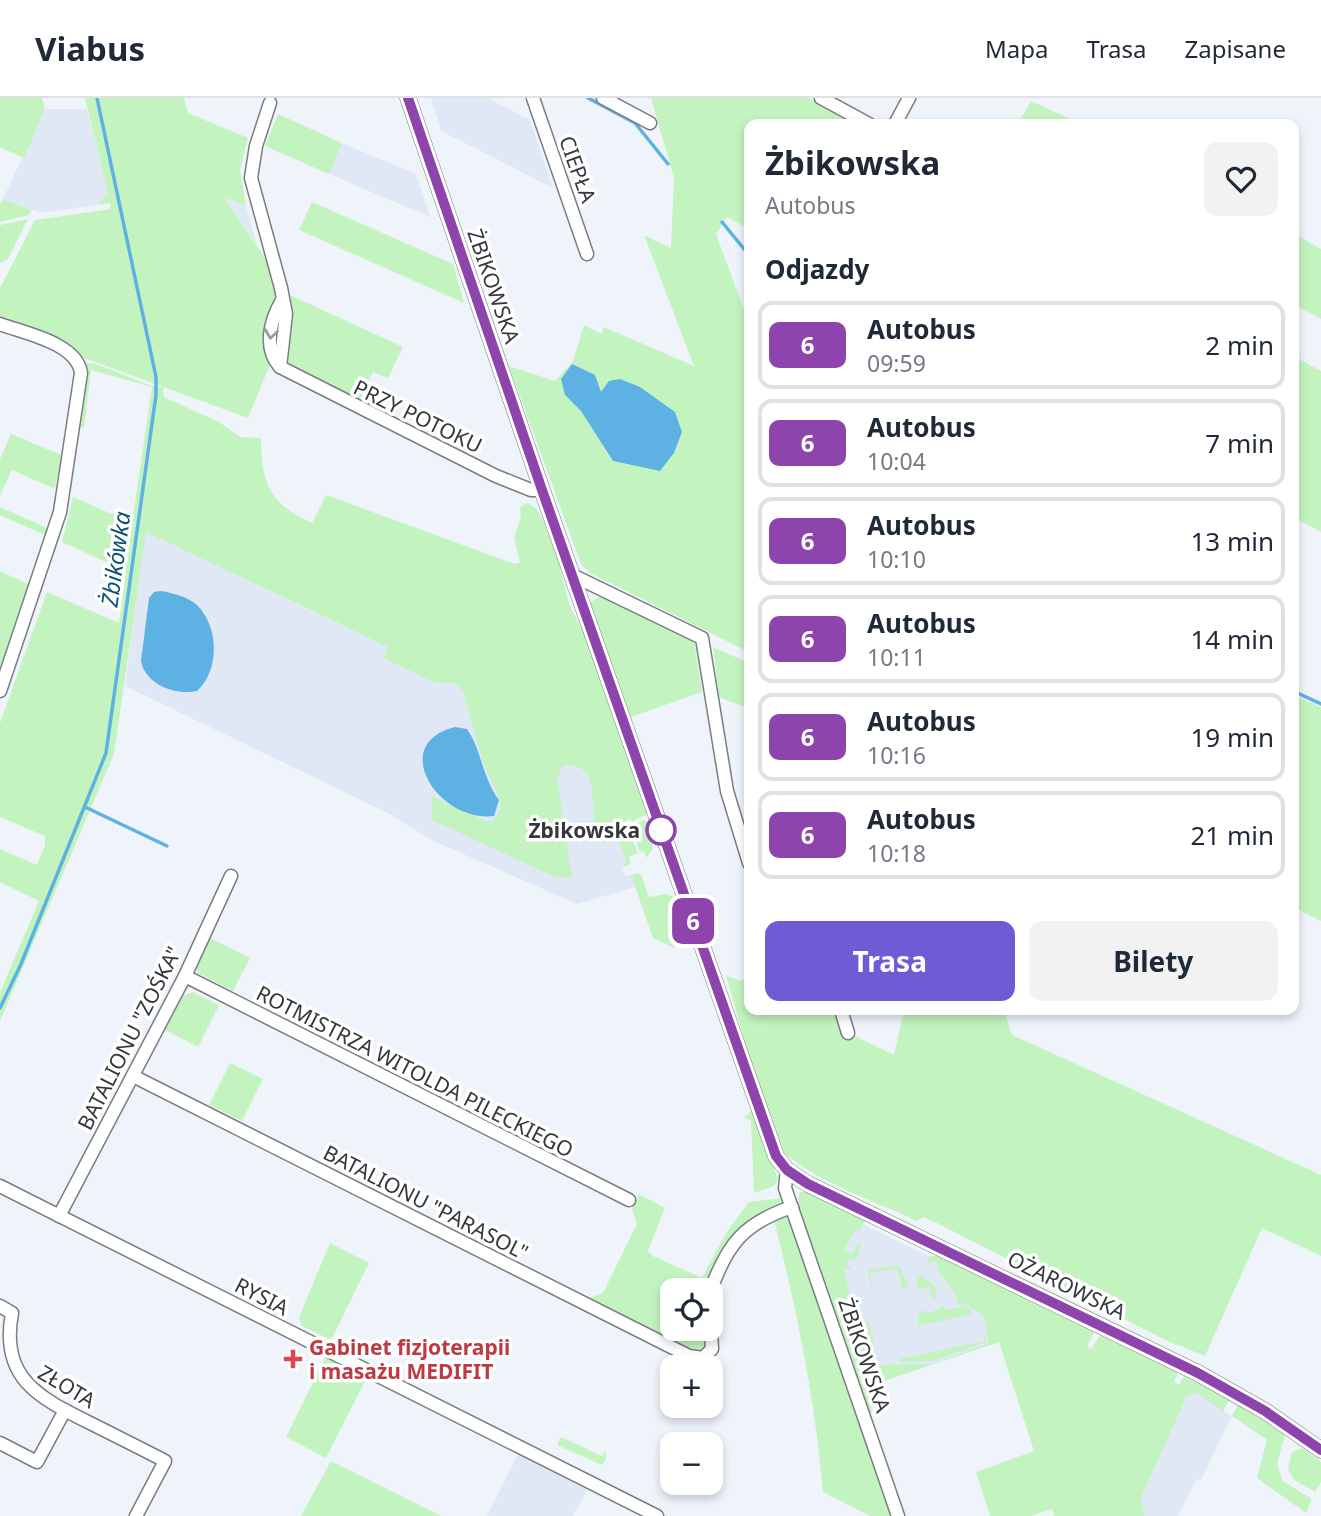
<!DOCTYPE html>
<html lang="pl">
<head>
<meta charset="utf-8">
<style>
  body { margin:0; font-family:"Noto Sans",sans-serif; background:#f2f2f3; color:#1f2937; height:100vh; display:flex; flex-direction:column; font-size:26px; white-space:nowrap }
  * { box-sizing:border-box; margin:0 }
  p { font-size:23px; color:#747a83 }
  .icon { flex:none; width:38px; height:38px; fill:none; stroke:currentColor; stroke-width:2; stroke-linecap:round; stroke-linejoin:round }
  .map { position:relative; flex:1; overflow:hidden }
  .sheet { position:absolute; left:744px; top:21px; width:555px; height:896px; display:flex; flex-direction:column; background:#fff; border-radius:14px; box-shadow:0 4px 10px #0003 }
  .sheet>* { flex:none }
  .badge { padding:0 14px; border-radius:10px; font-size:24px; line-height:46px }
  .tools { position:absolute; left:660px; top:1180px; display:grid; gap:14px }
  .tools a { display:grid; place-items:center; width:63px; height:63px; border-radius:14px; background:#fff; box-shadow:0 4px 10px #0003; font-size:35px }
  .map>.badge { position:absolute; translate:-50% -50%; box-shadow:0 0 0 4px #fff }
  h2 { padding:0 21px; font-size:26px; line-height:63px }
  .round { display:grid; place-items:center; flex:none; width:74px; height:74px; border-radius:14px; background:#f2f2f3 }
  .headline { display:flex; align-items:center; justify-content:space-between; height:119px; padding:0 21px }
  h1 { font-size:33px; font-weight:700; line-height:52px }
  .button { display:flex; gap:14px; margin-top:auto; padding:14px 21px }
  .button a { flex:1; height:80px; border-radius:14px; background:#705bd5; color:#fff; font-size:28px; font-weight:700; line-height:80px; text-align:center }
  .button a+a { background:#f2f2f3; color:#1f2937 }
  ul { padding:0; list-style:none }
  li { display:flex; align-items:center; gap:21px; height:88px; margin:0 14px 10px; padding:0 7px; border:4px solid #e0e1e3; border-radius:14px }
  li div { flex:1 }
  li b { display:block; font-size:26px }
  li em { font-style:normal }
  li .badge { min-width:77px; font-weight:700; text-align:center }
  header { display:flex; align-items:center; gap:42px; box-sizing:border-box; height:98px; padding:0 35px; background:#fff; border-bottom:2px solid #e0e1e3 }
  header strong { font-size:33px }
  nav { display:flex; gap:38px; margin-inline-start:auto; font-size:24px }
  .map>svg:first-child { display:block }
</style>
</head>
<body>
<header>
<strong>Viabus</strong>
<nav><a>Mapa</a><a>Trasa</a><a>Zapisane</a></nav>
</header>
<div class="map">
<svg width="1321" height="1418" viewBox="0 0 1321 1418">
  <rect width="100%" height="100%" fill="#eff4fb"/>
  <g fill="#e0e8f6">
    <polygon points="431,0 487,0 530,22 553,90 441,33"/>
    <polygon points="45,11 87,11 108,95 97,107 41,115 3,101"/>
    <polygon points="342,45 416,76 430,119 329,76"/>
    <polygon points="223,98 246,108 257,147"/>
    <polygon points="145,433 351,532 552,550 626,764 622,770 625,777 632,779 635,789 577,806 429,741 392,717 125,588"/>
    <polygon points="863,1126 933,1160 992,1222 999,1244 866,1289 840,1158 846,1134"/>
    <polygon points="1197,1295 1232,1318 1201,1382 1196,1381 1178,1418 1145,1418 1141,1400 1187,1298"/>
    <polygon points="518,1356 587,1392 573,1418 487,1418"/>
  </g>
  <g fill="#c3f4bf" fill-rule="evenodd">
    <polygon points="0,0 42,0 45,11 24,60 0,49"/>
    <polygon points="85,0 184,0 188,15 248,40 240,72 246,108 224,99 271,169 279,189 266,239 271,264 248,320 79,258 0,222 0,190 35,122 111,111 110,105 97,107 108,95"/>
    <path d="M651 0H809L859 26H749V131L727 119 716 136 749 225V554L590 475 581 466 509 268 555 283 573 263 584 227 601 236 604 229 694 268 644 137 671 150 674 80ZM601 294 682 334 674 355 660 373 613 363 581 313Z"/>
    <polygon points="1031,3 1081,26 1018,26"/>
    <polygon points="278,16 342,45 329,76 265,48"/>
    <polygon points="3,101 32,112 29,117 0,124 0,106"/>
    <polygon points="312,104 453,166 464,205 299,132"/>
    <polygon points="28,121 8,161 0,165 0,127"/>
    <polygon points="1293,135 1321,151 1321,221 1293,206"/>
    <polygon points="290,197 403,249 388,280 373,274 358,305 289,268 286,261"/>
    <polygon points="1293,251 1301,255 1297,260 1321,273 1321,434 1293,419"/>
    <path d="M94 265 152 288 163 289 164 299 219 324 240 339 261 340C261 385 270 406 312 425L326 397 515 466 520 464 514 440 521 419 520 409 527 405 537 411 541 418 557 458 569 506 585 537 647 716 632 724 630 721 624 724 638 755 629 758 631 766 622 770 626 764 618 740 605 744C580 724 611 665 563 667L557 680 572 780 555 779 432 722V698L485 723H492L500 712V703L482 662 463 593 454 585 433 584 384 560 388 549 146 434 114 656 0 923V894L39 803 0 784V751L37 767 45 747V738L0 719V625L47 494 119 525 126 473 62 444 73 399 132 425 152 289 91 272 84 330 77 328 82 266Z"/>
    <polygon points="11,336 61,357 55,391 12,372 0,398 0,361"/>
    <polygon points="0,409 47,430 45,437 0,417"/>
    <polygon points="0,473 30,487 0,570"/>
    <polygon points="601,498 694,542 702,594 631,619 590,504"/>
    <polygon points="713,549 749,565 749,611 719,599"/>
    <polygon points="1293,597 1321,609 1321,823 1293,809"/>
    <polygon points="646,722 653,751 646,760 644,753 640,754 631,730 633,726"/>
    <path d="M637 775 641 776 649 799 666 796 674 799C684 819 681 831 674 850L653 840 632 780 628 778Z"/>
    <polygon points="208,839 250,860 233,893 198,875 195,866"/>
    <path d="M726 877 740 883 749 879V912H837L853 937 894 957 904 912H1004L1012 937 1321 1077V1158L1262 1130 1205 1258 1163 1241 937 1125 923 1119 917 1123C875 1103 824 1087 788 1058 770 1043 735 908 726 877Z"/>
    <polygon points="193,894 219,907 198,949 165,932 182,898"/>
    <polygon points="230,965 263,981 242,1023 209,1007"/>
    <polygon points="752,1013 778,1081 774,1088 754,1095 751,1023 744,1019"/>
    <path d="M800 1094H809L866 1121 859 1133 855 1132 844 1152 852 1156 859 1145 856 1142 861 1146 856 1163 849 1160 846 1166 852 1170 844 1172 855 1222 838 1226C830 1203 790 1110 800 1094Z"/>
    <polygon points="639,1096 665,1110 648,1153 653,1158 702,1180 726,1135 749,1104 782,1100 785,1106 750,1124 707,1192 672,1192 672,1230 708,1230 709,1244 703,1254 697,1255 588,1205 590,1200 603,1195 637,1126 632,1111"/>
    <path d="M781 1119 788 1120 891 1418H870L823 1394C815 1302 797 1212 774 1122Z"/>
    <polygon points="330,1145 369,1165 331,1242 302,1228 299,1219"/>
    <polygon points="929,1158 938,1158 1094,1234 1087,1248 1091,1251 1100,1237 1178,1275 1174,1284 1179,1287 1184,1278 1230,1301 1223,1313 1197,1295 1187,1298 1141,1400 1145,1418 1054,1418 1052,1411 1031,1418 990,1418 976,1374 1034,1353 999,1244 937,1265 989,1245 984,1217 966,1206 958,1207 955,1195 936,1170 939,1167 934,1162 928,1166"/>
    <polygon points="899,1167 909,1189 902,1190 897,1170 871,1175 872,1195 868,1172"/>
    <polygon points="921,1177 935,1188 936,1202 932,1200 929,1188 918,1192 916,1183"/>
    <polygon points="942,1208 947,1212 966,1208 971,1212 971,1216 918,1228 919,1212 930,1215"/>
    <polygon points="869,1224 878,1267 933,1266 867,1289 872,1315 868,1312 858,1288 865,1283 858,1284 838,1228 855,1225 857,1234 864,1233 863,1225"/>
    <polygon points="985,1234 986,1244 933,1263 899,1264 899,1261 984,1243"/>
    <polygon points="325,1260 366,1281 326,1360 286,1339"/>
    <polygon points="1238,1306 1285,1337 1277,1366 1283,1383 1312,1401 1306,1415 1257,1380 1267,1342 1232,1318"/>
    <polygon points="561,1339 602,1358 605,1352 606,1361 602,1367 557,1347"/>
    <polygon points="1302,1350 1321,1364 1321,1384 1315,1394 1294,1382 1288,1372 1292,1354"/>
    <polygon points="331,1363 441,1418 301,1418"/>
  </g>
  <g fill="#5db2e3">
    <polygon points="572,266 595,277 601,294 609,283 620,281 640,289 675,314 682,334 674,355 660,373 613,363 581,313 565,297 561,281"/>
    <path d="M161 493C173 495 188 499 197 507 219 529 220 572 197 593 175 598 145 586 141 563L149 500 154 494Z"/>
    <path d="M455 629 467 631C482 653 482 679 499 702L494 718C439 725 387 646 455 629Z"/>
  </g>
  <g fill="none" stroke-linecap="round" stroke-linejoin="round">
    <g stroke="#5db2e3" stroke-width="3.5">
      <polyline points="588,0 635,25 668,66"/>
      <polyline points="722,124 749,157"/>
      <polyline points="1293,593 1321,606"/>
      <polyline points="85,709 167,748"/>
      <polyline points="0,910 21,866 106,655 156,297 156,279 97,0"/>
    </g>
    <g stroke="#797d83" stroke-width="15">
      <g id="minor">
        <polyline points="533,0 587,156"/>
        <polyline points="603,0 650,25"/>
        <polyline points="821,0 869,26"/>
        <polyline points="270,5 256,48 251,80 281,190 286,216 280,269"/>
        <polyline points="895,26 909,0"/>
        <path d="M282 202C270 223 263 250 280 269L496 378 531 392H542"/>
        <path d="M0 226C24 235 77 245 81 275L60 414 0 593"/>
        <polyline points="572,477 702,540 727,693 749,765"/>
        <polyline points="185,878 629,1102"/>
        <polyline points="841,912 848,935"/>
        <polyline points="133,978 689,1258 703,1260 712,1251 710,1213"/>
        <polyline points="787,1072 785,1090 898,1418"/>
        <polyline points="0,1088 657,1418"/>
        <polyline points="59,1118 185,878 231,778"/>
        <path d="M710 1194C727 1146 744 1125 792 1109"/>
        <path d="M0 1208 12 1215C0 1280 38 1299 88 1324 114 1337 140 1350 165 1363L136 1418"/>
        <polyline points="0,1345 37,1364 65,1312"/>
      </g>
    </g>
    <g stroke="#797d83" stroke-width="17">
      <polyline id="major" points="408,0 542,392 776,1058 787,1072 808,1086 1198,1275 1265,1313 1321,1352"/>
    </g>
    <use href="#minor" stroke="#fff" stroke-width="12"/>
    <use href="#major" stroke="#fff" stroke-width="14"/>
  </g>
  <defs><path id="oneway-chevron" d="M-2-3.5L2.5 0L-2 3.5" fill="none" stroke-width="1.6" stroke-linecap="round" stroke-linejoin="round" transform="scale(1.75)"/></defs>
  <use stroke="#9a9b9c" href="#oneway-chevron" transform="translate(271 236) rotate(98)"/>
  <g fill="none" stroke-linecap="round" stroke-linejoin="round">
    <g stroke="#fff" stroke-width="16">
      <polyline id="line" points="408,0 542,392 776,1058 787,1072 808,1086 1198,1275 1265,1313 1321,1352"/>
    </g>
    <use href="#line" stroke="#8e44ad" stroke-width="10"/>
  </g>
  <circle fill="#fff" stroke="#8e44ad" stroke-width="3.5" cx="661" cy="732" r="14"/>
  <path fill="#e0444e" stroke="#fff" stroke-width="2.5" d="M289.5 1250.5h7v7h7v7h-7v7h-7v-7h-7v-7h7z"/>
  <g text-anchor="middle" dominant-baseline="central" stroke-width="7" stroke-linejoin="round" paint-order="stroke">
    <g font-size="21" fill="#35373a" stroke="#fff">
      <text transform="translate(578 71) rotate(70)">CIEPŁA</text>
      <text transform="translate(494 188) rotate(71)">ŻBIKOWSKA</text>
      <text transform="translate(418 318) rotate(26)">PRZY POTOKU</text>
      <text transform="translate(129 940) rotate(-63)">BATALIONU "ZOŚKA"</text>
      <text transform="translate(415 973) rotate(27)">ROTMISTRZA WITOLDA PILECKIEGO</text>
      <text transform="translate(426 1104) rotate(27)">BATALIONU "PARASOL"</text>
      <text transform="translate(1067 1187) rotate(26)">OŻAROWSKA</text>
      <text transform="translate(262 1198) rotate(27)">RYSIA</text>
      <text transform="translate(865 1257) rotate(71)">ŻBIKOWSKA</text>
      <text transform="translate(67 1288) rotate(31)">ZŁOTA</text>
    </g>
    <g font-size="21" font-weight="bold" fill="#35373a" stroke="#fff" text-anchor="end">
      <text x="640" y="732">Żbikowska</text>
    </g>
    <g font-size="21" font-weight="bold" fill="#be3a42" stroke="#fff" text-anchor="start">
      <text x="309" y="1249">Gabinet fizjoterapii<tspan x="309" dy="24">i masażu MEDIFIT</tspan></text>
    </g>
    <g font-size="23" font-style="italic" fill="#0c5272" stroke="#fff">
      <text transform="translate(115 461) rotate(-82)">Żbikówka</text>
    </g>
  </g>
</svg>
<div class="tools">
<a><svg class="icon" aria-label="locate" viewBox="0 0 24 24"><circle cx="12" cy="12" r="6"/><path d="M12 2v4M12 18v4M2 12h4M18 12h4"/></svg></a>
<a>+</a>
<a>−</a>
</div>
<b class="badge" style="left:693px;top:823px;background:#8e44ad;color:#fff">6</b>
<section class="sheet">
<div class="headline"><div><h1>Żbikowska</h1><p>Autobus</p></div><a class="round"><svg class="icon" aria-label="heart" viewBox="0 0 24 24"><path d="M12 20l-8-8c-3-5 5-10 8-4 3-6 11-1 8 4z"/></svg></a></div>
<h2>Odjazdy</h2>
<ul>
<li><span class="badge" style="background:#8e44ad;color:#fff">6</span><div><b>Autobus</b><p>09:59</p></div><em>2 min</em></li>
<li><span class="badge" style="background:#8e44ad;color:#fff">6</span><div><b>Autobus</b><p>10:04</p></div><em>7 min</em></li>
<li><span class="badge" style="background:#8e44ad;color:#fff">6</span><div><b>Autobus</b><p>10:10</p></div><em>13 min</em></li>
<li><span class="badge" style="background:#8e44ad;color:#fff">6</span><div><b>Autobus</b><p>10:11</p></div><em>14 min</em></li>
<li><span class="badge" style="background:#8e44ad;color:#fff">6</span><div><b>Autobus</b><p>10:16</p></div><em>19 min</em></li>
<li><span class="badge" style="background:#8e44ad;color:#fff">6</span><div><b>Autobus</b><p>10:18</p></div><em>21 min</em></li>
</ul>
<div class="button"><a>Trasa</a><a>Bilety</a></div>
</section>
</div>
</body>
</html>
